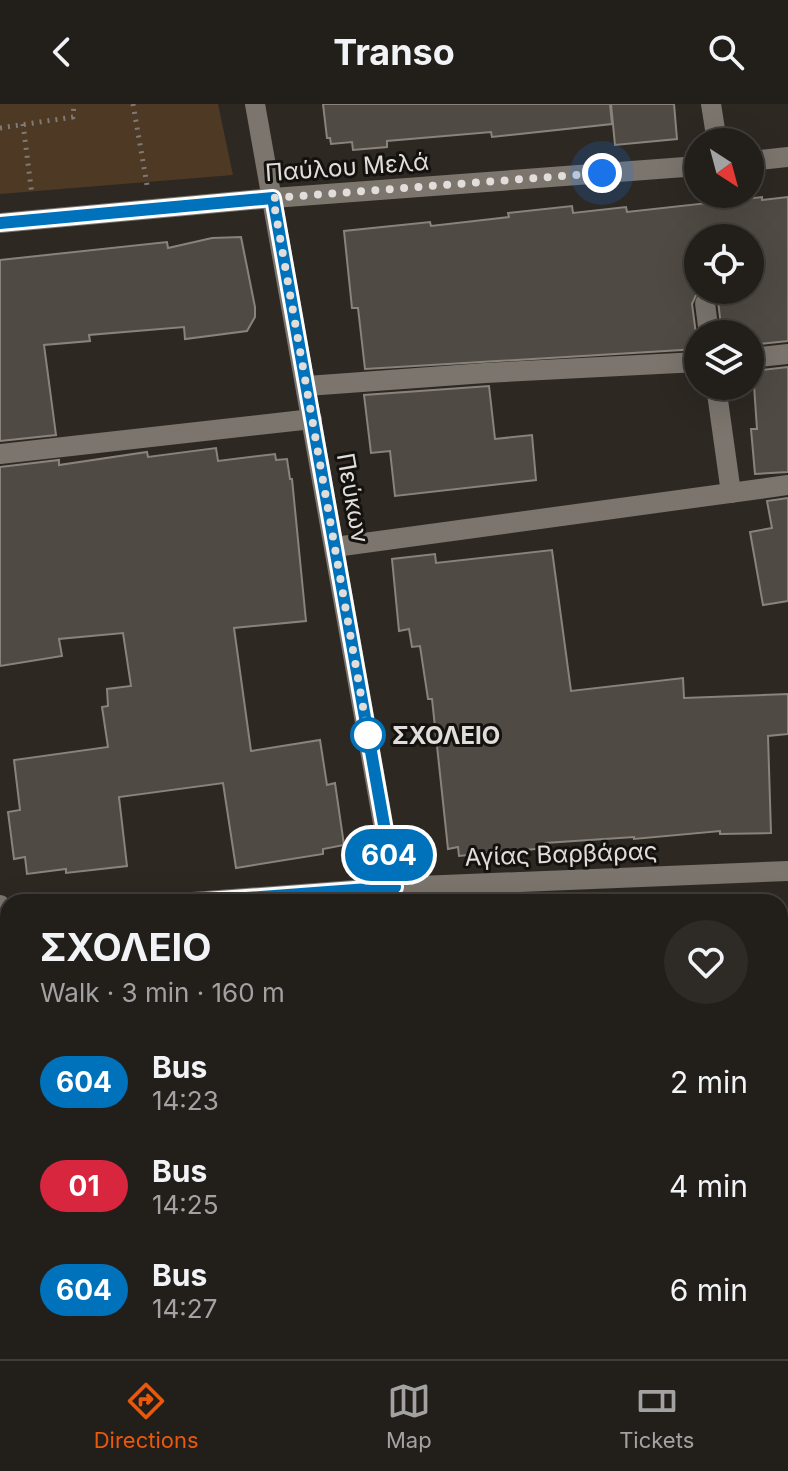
<!DOCTYPE html>
<html lang="en">
<head>
<meta charset="utf-8">
<style>
  body { margin:0; font-family:Inter,sans-serif; background:#2e2b27; color:#f1f3f6; height:100vh; display:flex; flex-direction:column; font-size:30px; white-space:nowrap }
  * { box-sizing:border-box; margin:0 }
  p { font-size:26px; color:#a2a2a2 }
  .icon { flex:none; width:44px; height:44px; fill:none; stroke:currentColor; stroke-width:2; stroke-linecap:round; stroke-linejoin:round }
  .map { position:relative; flex:1; overflow:hidden }
  .side { position:absolute; left:0px; top:790px; width:788px; height:466px; display:flex; flex-direction:column; background:#221e1a; border-radius:24px 24px 0 0; box-shadow:0 8px 32px #0002,0 0 0 2px #3f3c39 }
  .side>* { flex:none }
  .badge { padding:0 16px; border-radius:26px; font-size:28px; line-height:52px }
  .needle { width:52px; rotate:144deg }
  .buttons { position:absolute; left:684px; top:24px; display:grid; gap:16px }
  .buttons a { display:grid; place-items:center; width:80px; height:80px; border-radius:50%; background:#221e1a; box-shadow:0 8px 32px #0002,0 0 0 2px #3f3c39; font-size:40px }
  .you { position:absolute; width:40px; height:40px; margin:-20px; border:6px solid #fff; border-radius:50%; background:#1a73e8; box-shadow:0 0 0 12px #1a73e833 }
  .map>.badge { position:absolute; translate:-50% -50%; box-shadow:0 0 0 4px #fff }
  .round { display:grid; place-items:center; flex:none; width:84px; height:84px; border-radius:42px; background:#2e2b27 }
  .headline { display:flex; align-items:center; justify-content:space-between; height:136px; padding:0 40px }
  h1 { font-size:38px; font-weight:700; line-height:60px }
  ul { padding:0; list-style:none }
  li { display:flex; align-items:center; gap:24px; height:104px; padding:0 40px }
  li div { flex:1 }
  li b { display:block; font-size:30px }
  li em { font-style:normal }
  li .badge { min-width:88px; font-weight:700; text-align:center }
  header { display:flex; justify-content:space-between; align-items:center; height:104px; padding:0 40px; background:#221e1a; font-size:36px; font-weight:700 }
  .tab-bar { display:flex; justify-content:space-around; align-items:center; height:112px; border-top:2px solid #3f3c39; background:#221e1a; font-size:22px; color:#a2a2a2 }
  .tab-bar a { display:grid; justify-items:center; gap:4px }
  .tab-bar .on { color:#ea580c }
  .map>svg:first-child { display:block }
</style>
</head>
<body>
<header><svg class="icon" aria-label="back" viewBox="0 0 24 24"><path d="M15 5l-7 7 7 7"/></svg>Transo<svg class="icon" aria-label="search" viewBox="0 0 24 24"><circle cx="10" cy="10" r="6"/><path d="M15 15l6 6"/></svg></header>
<div class="map">
<svg width="788" height="1255" viewBox="0 0 788 1255">
  <rect width="100%" height="100%" fill="#2e2823"/>
  <polygon fill="#4d3924" points="0,0 218,0 233,71 0,90"/>
  <g fill="#504a44" stroke="#89837c" stroke-width="2" fill-rule="evenodd">
    <polygon points="323,0 610,0 612,20 492,33 491,28 387,37 387,43 353,46 352,38 331,40 330,34 327,34"/>
    <polygon points="611,0 674,0 677,35 615,41"/>
    <path d="M762 93V96L788 93V237L750 241V230H722L718 197 715 191 704 186 697 189 692 200 698 245 365 265 358 204H352L344 127 430 118 431 122 509 113 508 109 572 102 573 109 626 103 627 108ZM698 134H750V186H698Z"/>
    <polygon points="241,133 255,203 255,213 247,227 185,235 184,223 89,231 90,237 44,241 56,331 0,337 0,156 167,138 168,144 212,134"/>
    <polygon points="788,263 788,368 755,370 751,325 757,325 753,267"/>
    <polygon points="489,282 495,335 532,331 536,376 395,392 390,347 371,349 364,291"/>
    <polygon points="216,344 218,357 275,350 276,356 287,355 290,375 292,375 306,517 234,524 251,647 320,636 327,681 335,679 344,741 323,745 323,750 236,764 223,679 119,693 127,762 66,769 66,765 27,770 25,753 14,755 8,708 20,706 14,656 108,643 102,603 108,602 107,585 131,582 123,529 59,535 62,552 0,562 0,363 59,356 59,361 147,348 148,353"/>
    <polygon points="788,394 788,497 763,501 750,428 772,424 767,397"/>
    <polygon points="552,446 571,587 683,574 684,594 788,590 788,630 768,632 771,729 720,730 720,727 634,735 634,733 545,739 546,744 459,752 458,743 448,745 432,595 428,595 420,542 412,543 409,525 399,527 392,455 435,450 436,459"/>
  </g>
  <g fill="none" stroke-linecap="round" stroke-linejoin="round">
    <g stroke="#7f7a76" stroke-width="5" stroke-dasharray="2 6" stroke-linecap="butt">
      <polyline points="133,0 147,81"/>
      <polyline points="23,20 32,91"/>
      <polyline points="0,24 73,13 74,0"/>
    </g>
    <g stroke="#7b756e" stroke-width="20">
      <polyline points="705,199 709,230"/>
      <polyline points="750,254 788,250"/>
      <polyline points="307,282 485,269 698,258"/>
      <polyline points="716,282 731,389"/>
    </g>
    <g stroke="#7b756e" stroke-width="20">
      <polyline points="255,0 397,798"/>
      <polyline points="711,0 717,38"/>
      <polyline points="750,57 788,53"/>
      <polyline points="0,119 273,94 698,62"/>
      <polyline points="0,350 312,315"/>
      <polyline points="335,443 788,381"/>
      <polyline points="192,798 395,783 788,767"/>
      <polyline points="0,801 2,813"/>
      <polyline points="780,998 788,997"/>
      <polyline points="780,1087 788,1086"/>
      <polyline points="780,1214 788,1213"/>
      <polyline points="455,1248 456,1255"/>
      <polyline points="499,1255 545,1248"/>
    </g>
  </g>
  <g fill="none" stroke-linecap="round" stroke-linejoin="round">
    <g stroke="#fff" stroke-width="18">
      <polyline id="line" points="0,119 273,94 395,783 192,798"/>
    </g>
    <use href="#line" stroke="#0072bc" stroke-width="12"/>
    <polyline stroke="#e1ddda" stroke-width="8" stroke-dasharray="0 14.4" points="368,631 273,94 602,69"/>
  </g>
  <circle fill="#fff" stroke="#0072bc" stroke-width="4" cx="368" cy="631" r="16"/>
  <g text-anchor="middle" dominant-baseline="central" stroke-width="6" stroke-linejoin="round" paint-order="stroke">
    <g font-size="24" fill="#e1ddda" stroke="#14120f">
      <text transform="translate(347 63) rotate(-4)">Παύλου Μελά</text>
      <text transform="translate(353 394) rotate(80)">Πεύκων</text>
      <text transform="translate(561 750) rotate(-2)">Αγίας Βαρβάρας</text>
    </g>
    <g font-size="24" font-weight="bold" fill="#e1ddda" stroke="#14120f" text-anchor="start">
      <text x="392" y="631">ΣΧΟΛΕΙΟ</text>
    </g>
  </g>
</svg>
<div class="buttons">
<a><svg class="needle" viewBox="-14 -14 28 28"><path d="M0-13l5 13h-10z" fill="#e53935"/><path d="M0 13l5-13h-10z" fill="#a2a2a2"/></svg></a>
<a><svg class="icon" aria-label="locate" viewBox="0 0 24 24"><circle cx="12" cy="12" r="6"/><path d="M12 2v4M12 18v4M2 12h4M18 12h4"/></svg></a>
<a><svg class="icon" aria-label="layers" viewBox="0 0 24 24"><path d="M12 4l9 5-9 5-9-5zM3 14l9 5 9-5"/></svg></a>
</div>
<div class="you" style="left:602px;top:69px"></div>
<b class="badge" style="left:389px;top:751px;background:#0072bc;color:#fff">604</b>
<section class="side">
<div class="headline"><div><h1>ΣΧΟΛΕΙΟ</h1><p>Walk · 3 min · 160 m</p></div><a class="round"><svg class="icon" aria-label="heart" viewBox="0 0 24 24"><path d="M12 20l-8-8c-3-5 5-10 8-4 3-6 11-1 8 4z"/></svg></a></div>
<ul>
<li><span class="badge" style="background:#0072bc;color:#fff">604</span><div><b>Bus</b><p>14:23</p></div><em>2 min</em></li>
<li><span class="badge" style="background:#d7263d;color:#fff">01</span><div><b>Bus</b><p>14:25</p></div><em>4 min</em></li>
<li><span class="badge" style="background:#0072bc;color:#fff">604</span><div><b>Bus</b><p>14:27</p></div><em>6 min</em></li>
</ul>
</section>
</div>
<nav class="tab-bar">
<a class="on"><svg class="icon" aria-label="directions" viewBox="0 0 24 24"><path d="M12 3l9 9-9 9-9-9zM9 14v-3h6M13 9l2 2-2 2"/></svg>Directions</a>
<a><svg class="icon" aria-label="map" viewBox="0 0 24 24"><path d="M3 6l6-2 6 2 6-2v14l-6 2-6-2-6 2zM9 4v14M15 6v14"/></svg>Map</a>
<a><svg class="icon" aria-label="tickets" viewBox="0 0 24 24"><path d="M3 7h18v10H3zM15 7v10"/></svg>Tickets</a>
</nav>
</body>
</html>
